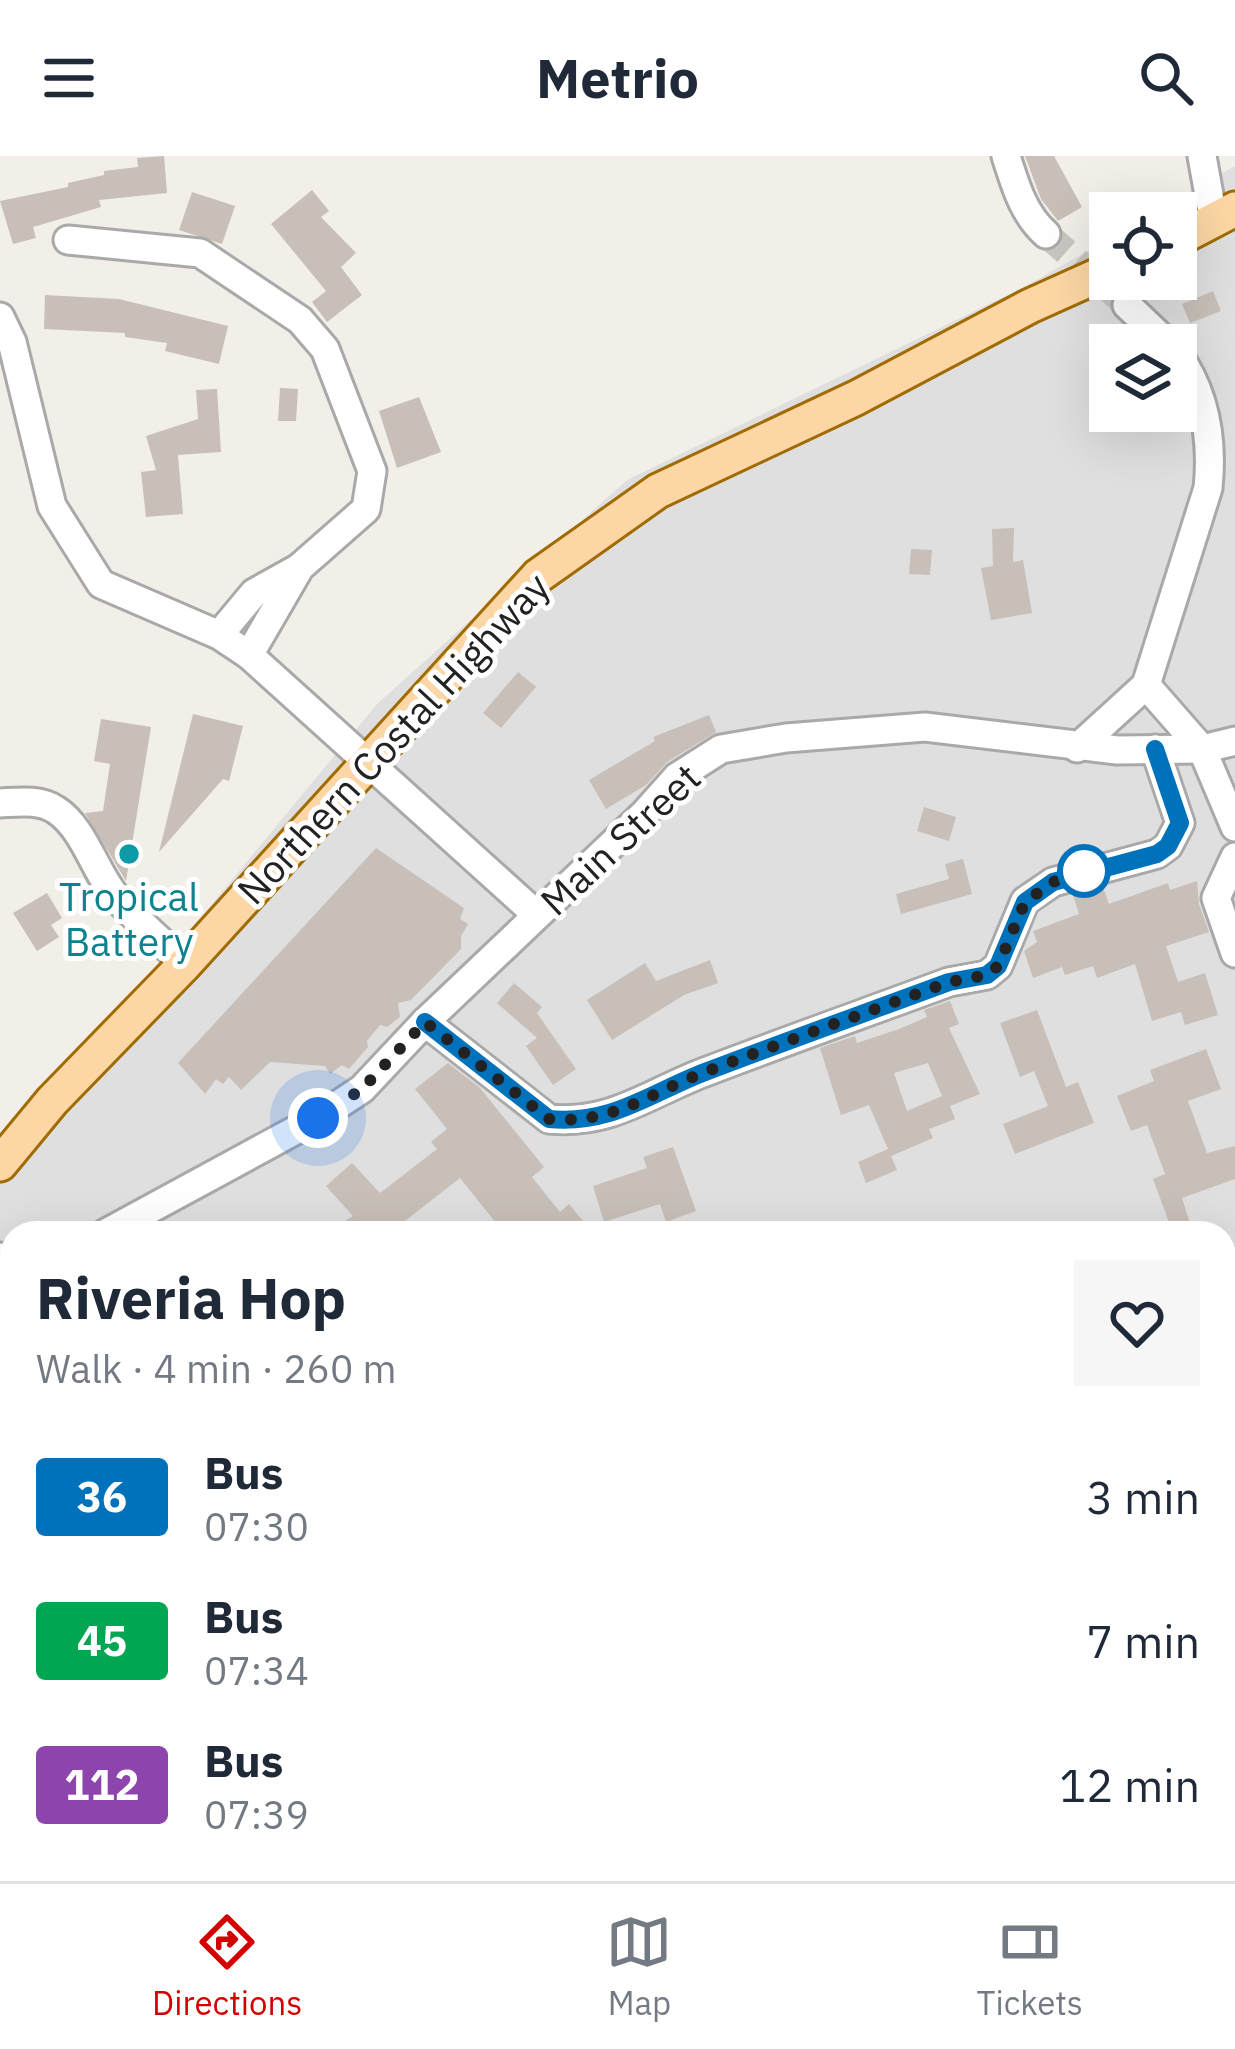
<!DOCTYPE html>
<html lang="en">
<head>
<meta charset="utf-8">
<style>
  body { margin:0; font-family:"IBM Plex Sans",sans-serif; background:#f6f6f7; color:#1f2937; height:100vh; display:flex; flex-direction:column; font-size:45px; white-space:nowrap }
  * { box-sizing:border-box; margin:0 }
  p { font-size:39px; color:#747a83 }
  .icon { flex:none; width:66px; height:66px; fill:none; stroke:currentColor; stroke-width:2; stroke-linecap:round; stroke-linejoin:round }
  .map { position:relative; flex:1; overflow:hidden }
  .drawer { position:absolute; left:0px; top:1065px; width:1236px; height:660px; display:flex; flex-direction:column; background:#fff; border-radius:36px 36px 0 0; box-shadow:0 12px 48px #0002 }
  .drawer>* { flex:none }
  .badge { padding:0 24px; border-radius:9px; font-size:42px; line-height:78px }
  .controls { position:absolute; left:1089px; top:36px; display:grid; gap:24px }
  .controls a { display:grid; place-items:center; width:108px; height:108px; border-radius:0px; background:#fff; box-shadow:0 12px 48px #0002; font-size:60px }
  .you { position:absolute; width:60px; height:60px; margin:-30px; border:9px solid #fff; border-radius:50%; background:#1a73e8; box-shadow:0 0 0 18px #1a73e833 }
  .map>.badge { position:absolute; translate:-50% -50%; box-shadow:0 0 0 6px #fff }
  .round { display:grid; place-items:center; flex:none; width:126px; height:126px; border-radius:0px; background:#f6f6f7 }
  .summary { display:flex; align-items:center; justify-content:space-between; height:204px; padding:0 36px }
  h1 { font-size:57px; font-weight:700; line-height:90px }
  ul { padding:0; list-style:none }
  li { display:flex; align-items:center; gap:36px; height:144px; padding:0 36px }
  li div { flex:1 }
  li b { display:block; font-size:45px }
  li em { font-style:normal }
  li .badge { min-width:132px; font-weight:700; text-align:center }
  header { display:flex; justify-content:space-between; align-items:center; height:156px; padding:0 36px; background:#fff; font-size:54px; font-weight:700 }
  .menu { display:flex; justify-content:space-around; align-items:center; height:168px; border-top:3px solid #e0e1e3; background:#fff; font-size:33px; color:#747a83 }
  .menu a { display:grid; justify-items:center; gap:6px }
  .menu .selected { color:#d40000 }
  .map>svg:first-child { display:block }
</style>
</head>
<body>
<header><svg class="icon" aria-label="menu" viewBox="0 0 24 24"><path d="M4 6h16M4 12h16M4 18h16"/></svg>Metrio<svg class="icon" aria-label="search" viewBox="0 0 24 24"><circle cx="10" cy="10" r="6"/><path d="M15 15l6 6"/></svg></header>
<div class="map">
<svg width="1235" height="1725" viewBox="0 0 1235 1725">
  <rect width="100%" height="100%" fill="#f2efe9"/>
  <path fill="#e0dfdf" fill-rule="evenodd" d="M1235 10V1357L1224 1361V1077H12V1713H320L288 1725H0V1005L377 548 627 324 1026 130 1110 82V123H1176V57H1153ZM1110 189H1176V255H1110Z"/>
  <polygon fill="#aad3df" points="1235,1357 1235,1725 288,1725 320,1713 1224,1713 1224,1361"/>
  <g fill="#c7bfb8" fill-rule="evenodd">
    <polygon points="164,0 167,37 99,44 101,51 33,71 36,82 13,88 0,45 68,31 68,27 104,19 104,15 138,11 137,2"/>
    <polygon points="1025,0 1054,0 1082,51 1058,65 1041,43"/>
    <polygon points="312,34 329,55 321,61 356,97 341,111 362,139 327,166 312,146 326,135 271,68"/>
    <polygon points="192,36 235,50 222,88 179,74"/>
    <polygon points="1213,135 1221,155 1190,167 1182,148"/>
    <polygon points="45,139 119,143 228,170 219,208 165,195 167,187 125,181 125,177 44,173"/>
    <polygon points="280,232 298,233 296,265 278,265"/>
    <polygon points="217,233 221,296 178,299 183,358 146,361 141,316 156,314 146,280 198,263 196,234"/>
    <polygon points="419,241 441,296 397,312 379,255"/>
    <polygon points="1014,372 1013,406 1023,404 1032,457 991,464 981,412 993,410 992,373"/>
    <polygon points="911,393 932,394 930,419 909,418"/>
    <polygon points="518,516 536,531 501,572 483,557"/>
    <polygon points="193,558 243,570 229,625 223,623 159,696"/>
    <polygon points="709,559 716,576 667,606 646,629 606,653 589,624 655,585 653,581"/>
    <polygon points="101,563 151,571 126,725 85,657 103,655 110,608 94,605"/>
    <polygon points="924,651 956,661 949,685 917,675"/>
    <polygon points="376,692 464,752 460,763 468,768 461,780 461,793 411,844 398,847 400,861 387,871 380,869 367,885 368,891 349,913 342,909 330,918 325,910 270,906 241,934 229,921 223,928 216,923 205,938 178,907"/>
    <polygon points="963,703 972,738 901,758 896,738 949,723 945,708"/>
    <polygon points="1197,725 1199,748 1209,776 1166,790 1178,826 1205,817 1218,859 1185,869 1181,856 1152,865 1135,808 1097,822 1093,810 1065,819 1062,811 1033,822 1024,795 1037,786 1033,775 1079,758 1073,739 1103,731 1109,748 1168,727 1170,734"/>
    <polygon points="47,737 62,762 51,769 59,781 37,795 13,757"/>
    <polygon points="710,804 718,827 684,839 612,884 587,844 645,807 656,825"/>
    <polygon points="514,827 542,851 537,857 576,913 553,929 526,890 537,882 497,847"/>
    <path d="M950 845 959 868 949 872 980 938 950 950 955 963 929 973 933 982 891 1000 897 1014 866 1027 858 1006 888 993 869 949 841 959 820 892 855 880 857 887 899 873 927 861 924 854ZM928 907 942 940 907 955 894 917Z"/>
    <polygon points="1037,854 1066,931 1078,926 1094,967 1015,998 1003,968 1048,950 1034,915 1020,921 1000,867"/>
    <polygon points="1206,893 1221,933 1188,945 1207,997 1235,990 1235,1023 1182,1042 1193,1077 1173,1077 1153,1023 1165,1018 1147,969 1131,975 1117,940 1154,925 1150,914"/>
    <polygon points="448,907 480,932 544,1011 532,1021 560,1056 569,1048 593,1077 504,1077 460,1022 401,1068 407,1077 327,1077 353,1060 326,1030 352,1007 380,1037 437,993 431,986 447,973 415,933"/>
    <polygon points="673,991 696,1055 666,1066 660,1048 604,1066 593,1030 647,1012 643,1001"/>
  </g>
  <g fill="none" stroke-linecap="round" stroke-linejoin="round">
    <polyline stroke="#c8c6c1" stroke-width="27" stroke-dasharray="27 14" stroke-linecap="butt" points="1046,78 1127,149"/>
    <g stroke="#a9a9a9" stroke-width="33">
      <g id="minor">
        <path d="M1006 0C1015 28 1023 58 1046 78"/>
        <polyline points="1202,0 1214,67"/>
        <polyline points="68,84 200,97 300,164 325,193 372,315 366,353 300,411 249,499"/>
        <polyline points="1127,149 1169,189"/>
        <polyline points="0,161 12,186 52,350 101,428 219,479 249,499 537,759"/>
        <polyline points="219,479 254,437 297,413"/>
        <polyline points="1146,529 1202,593 1235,671"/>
        <path d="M1077 592 1146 529 1208 332C1213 284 1205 236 1176 196"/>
        <path d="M0 647C19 646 40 643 56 654 84 672 95 716 116 741 137 765 162 786 185 808"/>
        <polyline points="1235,701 1216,742 1235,797"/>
        <path d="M425 866 549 963C612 969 649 937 705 916 786 885 868 856 949 826L987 819 998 810 1025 745 1053 726 1157 698 1168 690 1180 667 1155 593"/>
        <polyline points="106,1077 318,962 362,933 425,866 645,657 677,621 721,593 786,582 925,571 1117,594 1202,593 1235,585"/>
        <polyline points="0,1101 12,1103"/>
      </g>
    </g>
    <g stroke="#a06b00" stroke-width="39">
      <g id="major">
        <polyline points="1176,84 1235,53"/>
        <polyline points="0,1008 52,945 185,808 538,420 658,335 856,242 1030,150 1110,114"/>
      </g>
    </g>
    <use href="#minor" stroke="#fff" stroke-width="27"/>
    <use href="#major" stroke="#fcd6a4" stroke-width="33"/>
  </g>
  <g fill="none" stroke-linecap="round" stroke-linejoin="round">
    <g stroke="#fff" stroke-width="27">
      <path id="line" d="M425 866 549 963C612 969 650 937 705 916 786 885 868 856 949 826L987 819 998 810 1025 746 1053 726 1157 698 1168 690 1180 667 1155 593"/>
    </g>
    <use href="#line" stroke="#0072bc" stroke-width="18"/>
    <path stroke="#222" stroke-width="12" stroke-dasharray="0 21.6" d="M318 962 362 933 425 866 549 963C612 969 650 937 705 916 786 885 868 856 949 826L987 819 998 810 1025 746 1053 726 1084 715"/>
  </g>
  <circle fill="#0f9aa8" stroke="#fff" stroke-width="4.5" cx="129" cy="698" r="12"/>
  <circle fill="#fff" stroke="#0072bc" stroke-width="6" cx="1084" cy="715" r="24"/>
  <g text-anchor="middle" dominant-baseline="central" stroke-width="10" stroke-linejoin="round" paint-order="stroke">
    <g font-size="39" fill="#222" stroke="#fff">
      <text transform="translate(393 582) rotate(-47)">Northern Costal Highway</text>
      <text transform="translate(620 683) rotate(-43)">Main Street</text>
    </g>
    <g font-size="39" fill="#0d838f" stroke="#fff">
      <text x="129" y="740">Tropical<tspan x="129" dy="45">Battery</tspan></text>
    </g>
  </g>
</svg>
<div class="controls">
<a><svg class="icon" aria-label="locate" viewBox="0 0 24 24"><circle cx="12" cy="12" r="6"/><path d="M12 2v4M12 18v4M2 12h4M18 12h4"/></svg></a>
<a><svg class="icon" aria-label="layers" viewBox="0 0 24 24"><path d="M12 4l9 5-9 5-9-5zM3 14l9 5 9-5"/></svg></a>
</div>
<div class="you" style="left:318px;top:962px"></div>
<section class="drawer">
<div class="summary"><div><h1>Riveria Hop</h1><p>Walk · 4 min · 260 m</p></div><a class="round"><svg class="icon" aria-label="heart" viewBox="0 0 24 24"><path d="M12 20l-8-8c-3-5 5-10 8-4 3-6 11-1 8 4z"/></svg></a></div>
<ul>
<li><span class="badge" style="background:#0072bc;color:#fff">36</span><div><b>Bus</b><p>07:30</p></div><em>3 min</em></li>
<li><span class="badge" style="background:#00a651;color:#fff">45</span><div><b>Bus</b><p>07:34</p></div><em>7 min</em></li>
<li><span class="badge" style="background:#8e44ad;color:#fff">112</span><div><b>Bus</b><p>07:39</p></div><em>12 min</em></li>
</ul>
</section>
</div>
<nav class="menu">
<a class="selected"><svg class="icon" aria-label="directions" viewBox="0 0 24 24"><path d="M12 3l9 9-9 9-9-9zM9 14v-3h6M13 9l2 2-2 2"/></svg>Directions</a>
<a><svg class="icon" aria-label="map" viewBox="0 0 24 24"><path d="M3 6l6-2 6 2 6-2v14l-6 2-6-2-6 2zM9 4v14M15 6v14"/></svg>Map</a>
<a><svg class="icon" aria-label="tickets" viewBox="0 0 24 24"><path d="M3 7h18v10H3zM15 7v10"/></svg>Tickets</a>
</nav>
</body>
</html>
